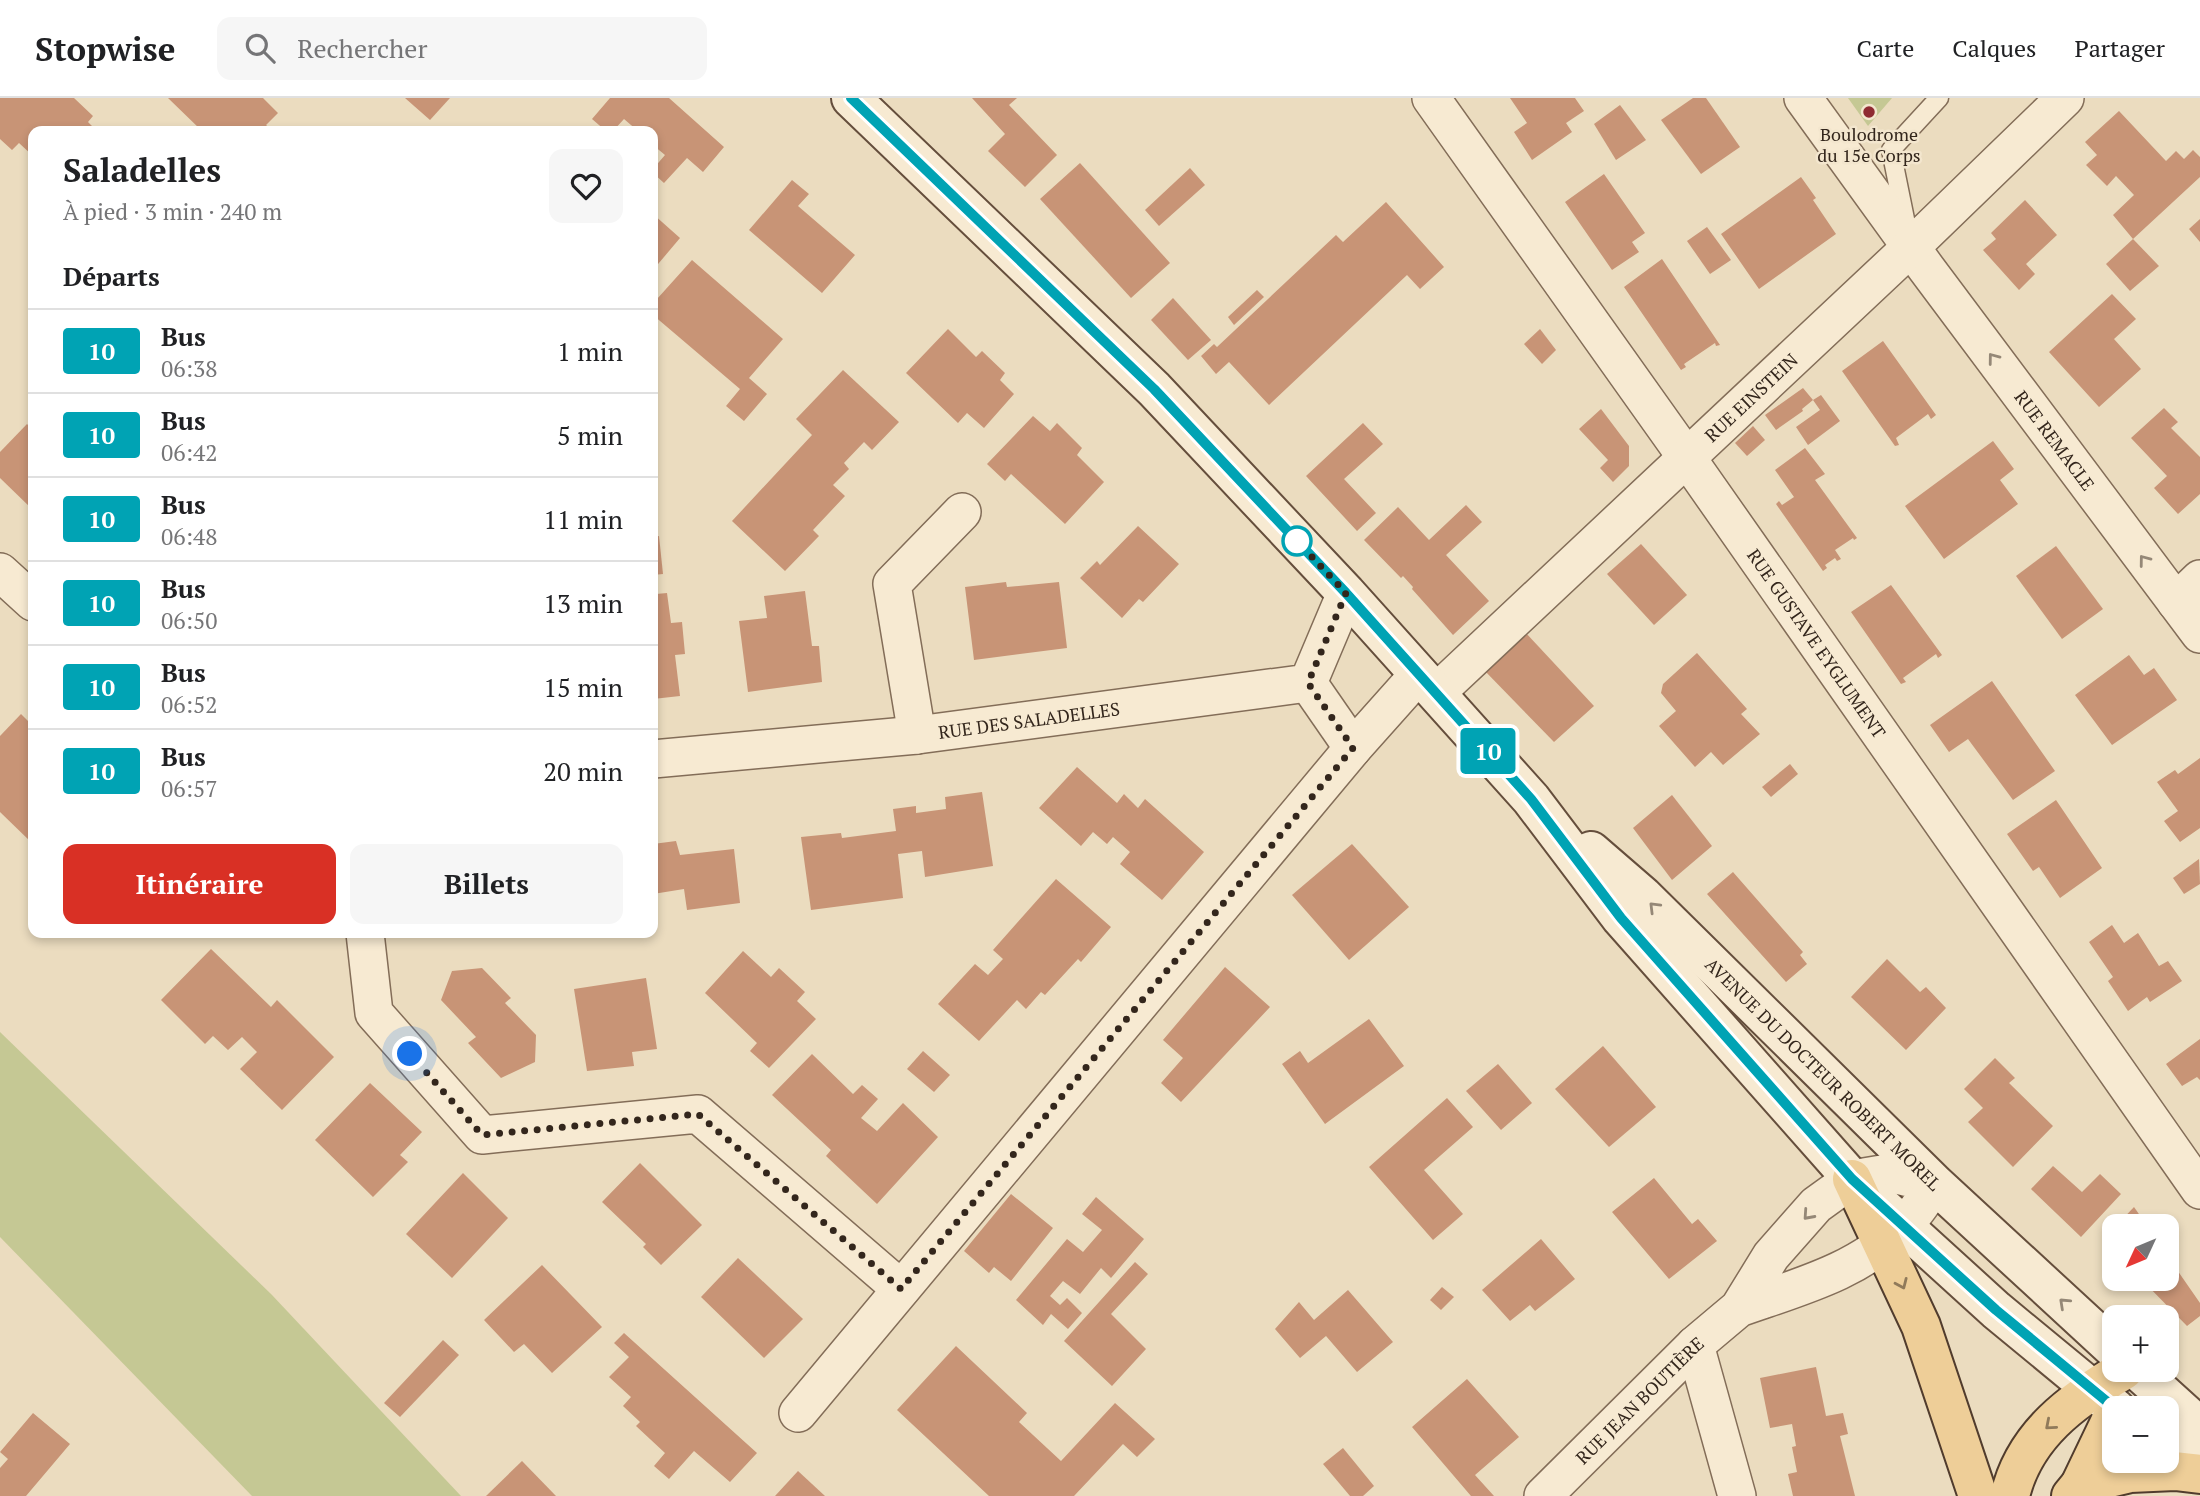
<!DOCTYPE html>
<html lang="fr">
<head>
<meta charset="utf-8">
<style>
  body { margin:0; font-family:"PT Serif",serif; background:#f6f6f6; color:#202124; height:100vh; display:flex; flex-direction:column; font-size:26px; white-space:nowrap }
  * { box-sizing:border-box; margin:0 }
  p { font-size:23px; color:#757577 }
  .icon { flex:none; width:38px; height:38px; fill:none; stroke:currentColor; stroke-width:2; stroke-linecap:round; stroke-linejoin:round }
  .map { position:relative; flex:1; overflow:hidden }
  .panel { position:absolute; left:28px; top:28px; width:630px; height:812px; display:flex; flex-direction:column; background:#fff; border-radius:14px; box-shadow:0 4px 10px #0003 }
  .panel>* { flex:none }
  .badge { padding:0 14px; border-radius:5px; font-size:24px; line-height:46px }
  .needle { width:46px; rotate:226deg }
  .fabs { position:absolute; left:2102px; top:1116px; display:grid; gap:14px }
  .fabs a { display:grid; place-items:center; width:77px; height:77px; border-radius:14px; background:#fff; box-shadow:0 4px 10px #0003; font-size:35px }
  .you { position:absolute; width:35px; height:35px; margin:-18px; border:5px solid #fff; border-radius:50%; background:#1a73e8; box-shadow:0 0 0 10px #1a73e833 }
  .map>.badge { position:absolute; translate:-50% -50%; box-shadow:0 0 0 4px #fff }
  h2 { padding:0 35px; font-size:26px; line-height:63px }
  .round { display:grid; place-items:center; flex:none; width:74px; height:74px; border-radius:14px; background:#f6f6f6 }
  .head { display:flex; align-items:center; justify-content:space-between; height:119px; padding:0 35px }
  h1 { font-size:33px; font-weight:800; line-height:52px }
  .button { display:flex; gap:14px; margin-top:auto; padding:14px 35px }
  .button a { flex:1; height:80px; border-radius:14px; background:#d93025; color:#fff; font-size:28px; font-weight:800; line-height:80px; text-align:center }
  .button a+a { background:#f6f6f6; color:#202124 }
  ul { padding:0; list-style:none }
  li { display:flex; align-items:center; gap:21px; height:84px; padding:0 35px; border-top:2px solid #e0e0e0 }
  li div { flex:1 }
  li b { display:block; font-size:26px }
  li em { font-style:normal }
  li .badge { min-width:77px; font-weight:700; text-align:center }
  header { display:flex; align-items:center; gap:42px; box-sizing:border-box; height:98px; padding:0 35px; background:#fff; border-bottom:2px solid #e0e0e0 }
  header strong { font-size:33px }
  nav { display:flex; gap:38px; margin-inline-start:auto; font-size:24px }
  .search { width:490px; height:63px; background:#f6f6f6; display:flex; align-items:center; gap:18px; box-sizing:border-box; padding:0 24px; border-radius:14px; color:#757577; font-size:26px }
  .map>svg:first-child { display:block }
</style>
</head>
<body>
<header>
<strong>Stopwise</strong>
<div class="search"><svg class="icon" aria-label="search" viewBox="0 0 24 24"><circle cx="10" cy="10" r="6"/><path d="M15 15l6 6"/></svg>Rechercher</div>
<nav><a>Carte</a><a>Calques</a><a>Partager</a></nav>
</header>
<div class="map">
<svg width="2200" height="1398" viewBox="0 0 2200 1398">
  <rect width="100%" height="100%" fill="#ebdcbf"/>
  <g fill="#c5c894">
    <polygon points="1848,0 1892,0 1868,28"/>
    <polygon points="0,934 272,1197 461,1398 252,1398 0,1139"/>
  </g>
  <g fill="#c89476">
    <polygon points="0,0 74,0 93,18 88,24 97,33 33,33 33,58 19,45 12,52 0,41"/>
    <polygon points="168,0 263,0 278,15 266,27 273,33 202,33"/>
    <polygon points="405,0 450,0 430,22"/>
    <polygon points="610,0 669,0 724,49 703,74 687,60 664,85 653,75 653,71 665,57 653,47 653,33 638,33 624,21 613,33 606,33 592,21"/>
    <polygon points="972,0 1017,0 1009,7 1057,57 1025,89 988,53 1005,36"/>
    <polygon points="1510,0 1575,0 1584,13 1566,25 1572,34 1532,62 1514,34 1527,25"/>
    <polygon points="1693,0 1706,0 1740,49 1701,76 1661,22"/>
    <polygon points="1620,7 1646,42 1616,62 1594,26"/>
    <polygon points="2119,13 2166,63 2176,53 2184,61 2193,52 2200,59 2200,79 2133,141 2113,117 2134,97 2116,78 2107,88 2086,67 2097,57 2085,44"/>
    <polygon points="1080,65 1170,165 1131,200 1040,101"/>
    <polygon points="1190,70 1205,87 1159,128 1145,112"/>
    <polygon points="1604,76 1645,135 1632,144 1639,154 1612,172 1565,104"/>
    <polygon points="1801,79 1816,100 1813,102 1836,136 1759,191 1721,136"/>
    <polygon points="792,82 809,96 798,108 855,157 822,195 749,132"/>
    <polygon points="2025,102 2057,137 2026,166 2035,176 2019,192 1983,152 1996,141 1991,135"/>
    <polygon points="1386,104 1444,169 1420,191 1407,177 1269,307 1229,264 1216,276 1201,258 1214,246 1217,249 1336,137 1343,144"/>
    <polygon points="653,116 680,140 653,172"/>
    <polygon points="2200,121 2200,144 2189,131"/>
    <polygon points="1707,129 1731,162 1710,176 1687,143"/>
    <polygon points="2133,141 2159,168 2130,193 2106,166"/>
    <polygon points="1662,161 1720,247 1716,248 1715,245 1684,266 1686,269 1681,272 1624,189"/>
    <polygon points="692,162 783,241 749,280 767,296 744,323 726,308 740,291 653,217 653,197 657,201"/>
    <polygon points="1257,192 1264,199 1234,227 1228,219"/>
    <polygon points="2112,196 2136,221 2114,241 2141,271 2099,309 2049,254"/>
    <polygon points="1173,200 1211,242 1188,262 1151,222"/>
    <polygon points="948,231 976,259 982,253 1005,275 1000,282 1014,296 984,330 967,315 958,325 906,275"/>
    <polygon points="1540,231 1556,252 1542,266 1524,246"/>
    <polygon points="1883,243 1936,317 1931,321 1928,316 1896,340 1899,347 1895,348 1842,273"/>
    <polygon points="843,272 899,324 872,352 864,344 844,365 849,371 833,387 845,398 813,432 819,438 785,473 732,423 812,337 796,321"/>
    <polygon points="1803,290 1813,302 1802,311 1803,313 1776,332 1765,317"/>
    <polygon points="1821,297 1840,323 1808,347 1796,329 1820,312 1813,302"/>
    <polygon points="2164,310 2178,324 2171,330 2200,359 2200,396 2178,416 2154,390 2167,378 2131,340"/>
    <polygon points="1601,311 1629,348 1629,368 1613,384 1600,370 1608,362 1579,331"/>
    <polygon points="1033,318 1050,333 1057,325 1082,350 1077,357 1104,384 1065,426 1011,376 1005,383 987,366"/>
    <polygon points="1363,325 1383,346 1344,381 1376,415 1357,433 1306,378"/>
    <polygon points="27,326 33,332 33,412 0,380 0,354"/>
    <polygon points="1753,328 1765,342 1747,358 1735,345"/>
    <polygon points="1993,343 2014,371 2000,382 2018,406 1944,461 1905,408"/>
    <polygon points="1805,350 1825,376 1815,382 1857,440 1854,442 1853,440 1835,452 1841,461 1837,463 1835,460 1825,467 1827,470 1823,473 1776,406 1779,403 1782,407 1794,399 1775,372"/>
    <polygon points="1466,407 1482,424 1446,457 1489,503 1453,537 1412,491 1413,489 1403,478 1401,480 1364,442 1398,409 1429,442"/>
    <polygon points="1138,428 1179,466 1143,504 1139,501 1122,520 1080,480 1097,463 1100,467"/>
    <polygon points="659,438 663,476 653,477 653,439"/>
    <polygon points="1641,446 1687,497 1654,527 1607,476"/>
    <polygon points="2056,448 2103,511 2062,541 2016,478"/>
    <polygon points="653,481 655,481 656,496 667,495 671,525 682,524 685,556 675,557 680,598 653,601"/>
    <polygon points="1006,484 1007,489 1059,484 1067,550 974,562 965,489"/>
    <polygon points="1891,487 1942,557 1938,560 1936,556 1903,580 1906,584 1901,586 1851,514"/>
    <polygon points="805,493 812,548 819,548 822,584 748,594 739,523 767,520 764,498"/>
    <polygon points="1525,534 1594,608 1554,644 1483,571"/>
    <polygon points="1697,555 1747,611 1741,616 1760,636 1723,667 1711,654 1695,669 1659,628 1676,613 1661,595 1663,586"/>
    <polygon points="2129,557 2144,577 2154,570 2177,602 2112,647 2075,597"/>
    <polygon points="1992,583 2055,673 2013,702 1968,641 1949,654 1930,627"/>
    <polygon points="21,616 33,628 33,746 0,714 0,638"/>
    <polygon points="2200,660 2200,730 2180,744 2164,723 2178,713 2157,684 2175,672 2178,676"/>
    <polygon points="1790,666 1798,676 1771,699 1762,689"/>
    <polygon points="1077,669 1117,705 1124,696 1138,710 1145,701 1204,754 1162,802 1120,766 1130,754 1113,739 1107,746 1093,734 1081,748 1039,710"/>
    <polygon points="982,694 993,768 925,779 922,753 898,756 903,800 811,812 801,739 841,735 842,740 896,733 893,711 916,708 916,715 946,711 945,699"/>
    <polygon points="1672,697 1712,748 1672,782 1633,730"/>
    <polygon points="2056,702 2102,770 2060,800 2039,769 2033,773 2007,736"/>
    <polygon points="676,743 680,757 734,751 740,805 687,812 684,791 653,796 653,746"/>
    <polygon points="1352,746 1409,809 1349,862 1292,797"/>
    <polygon points="2199,761 2200,786 2184,796 2173,780"/>
    <polygon points="1733,774 1803,854 1800,857 1807,866 1786,884 1707,796"/>
    <polygon points="1056,781 1111,829 1081,864 1078,861 1045,897 1041,894 1026,911 1017,902 979,943 938,906 975,866 988,877 1003,861 993,852"/>
    <polygon points="2112,827 2124,845 2138,835 2159,868 2168,863 2182,883 2150,904 2147,899 2128,913 2108,883 2113,879 2089,844"/>
    <polygon points="211,851 271,909 277,902 334,959 282,1012 240,971 257,954 242,939 228,952 213,938 205,946 161,902"/>
    <polygon points="743,853 771,879 779,870 805,894 797,903 816,921 769,970 750,953 757,945 705,895"/>
    <polygon points="1887,861 1920,894 1926,889 1946,910 1906,952 1851,899"/>
    <polygon points="1225,869 1270,909 1181,1004 1161,985 1183,960 1163,942"/>
    <polygon points="482,870 511,900 505,905 536,937 535,964 501,980 468,945 476,939 441,902 452,873"/>
    <polygon points="646,880 657,951 632,954 634,968 587,973 574,891"/>
    <polygon points="1369,921 1404,968 1325,1026 1282,966 1300,953 1308,965"/>
    <polygon points="2200,941 2200,982 2197,979 2182,988 2166,966"/>
    <polygon points="1603,948 1656,1009 1609,1049 1555,991"/>
    <polygon points="923,953 950,977 934,994 907,971"/>
    <polygon points="812,956 853,996 862,987 878,1001 861,1020 877,1033 903,1005 938,1039 877,1106 826,1058 831,1052 772,997"/>
    <polygon points="1995,960 2015,980 2009,985 2053,1028 2013,1069 1968,1024 1983,1010 1964,991"/>
    <polygon points="1498,966 1532,1005 1501,1032 1466,993"/>
    <polygon points="370,985 422,1034 400,1057 408,1064 373,1099 315,1042"/>
    <polygon points="1447,1000 1473,1029 1424,1072 1463,1116 1433,1142 1369,1069"/>
    <polygon points="640,1065 702,1127 661,1167 643,1149 646,1146 602,1104"/>
    <polygon points="2053,1068 2082,1094 2100,1076 2121,1096 2081,1139 2031,1091"/>
    <polygon points="463,1075 508,1120 452,1180 406,1136"/>
    <polygon points="1654,1080 1692,1126 1698,1121 1717,1143 1669,1181 1612,1114"/>
    <polygon points="1011,1096 1053,1130 1011,1183 994,1169 989,1175 964,1153"/>
    <polygon points="1096,1099 1144,1141 1111,1180 1101,1170 1080,1196 1063,1183 1050,1198 1060,1207 1067,1200 1082,1215 1068,1231 1051,1216 1043,1227 1016,1202 1067,1141 1083,1154 1102,1132 1082,1116"/>
    <polygon points="2134,1109 2148,1129 2115,1129"/>
    <polygon points="2114,1130 2114,1154 2103,1142"/>
    <polygon points="1541,1141 1575,1181 1535,1213 1530,1207 1510,1223 1482,1192"/>
    <polygon points="2166,1156 2200,1205 2200,1218 2187,1228 2141,1181 2166,1181"/>
    <polygon points="738,1160 803,1221 764,1260 701,1199"/>
    <polygon points="1135,1164 1148,1176 1111,1216 1146,1251 1112,1288 1064,1243"/>
    <polygon points="542,1167 602,1229 552,1275 524,1246 514,1254 484,1222"/>
    <polygon points="1442,1189 1454,1199 1441,1212 1430,1202"/>
    <polygon points="1348,1192 1393,1244 1357,1274 1326,1238 1300,1260 1275,1231 1299,1204 1314,1222"/>
    <polygon points="624,1235 757,1355 730,1384 694,1353 669,1381 654,1368 665,1355 636,1328 640,1324 623,1308 631,1299 609,1279 629,1259 614,1245"/>
    <polygon points="443,1242 459,1257 400,1319 384,1305"/>
    <polygon points="956,1248 1027,1315 1019,1324 1061,1363 1115,1305 1155,1341 1137,1359 1123,1346 1074,1398 989,1398 897,1312"/>
    <polygon points="1816,1269 1826,1318 1843,1315 1848,1336 1840,1338 1855,1398 1793,1398 1788,1376 1797,1374 1792,1349 1796,1348 1792,1326 1770,1330 1760,1280"/>
    <polygon points="1467,1281 1519,1339 1475,1377 1494,1398 1471,1398 1412,1329"/>
    <polygon points="33,1315 70,1346 26,1398 0,1398 0,1370 8,1361 0,1354"/>
    <polygon points="1343,1350 1374,1388 1363,1398 1350,1398 1323,1366"/>
    <polygon points="522,1363 556,1398 486,1398"/>
    <polygon points="798,1373 825,1398 775,1398"/>
  </g>
  <g fill="none" stroke-linecap="round" stroke-linejoin="round">
    <g stroke="#836d58" stroke-width="21">
      <polyline id="lane" points="1906,126 1891,52 1939,0"/>
    </g>
    <g stroke="#836d58" stroke-width="40">
      <g id="street">
        <path id="s1" d="M1431 0 1687 360 2200 1092"/>
        <path id="s2" d="M1803 0 1926 170 2200 536"/>
        <polyline points="0,474 33,504"/>
        <polyline points="2176,504 2200,481"/>
        <polyline points="1308,585 1353,650"/>
        <path id="s3" d="M1436 595 1911 149 2065 0"/>
        <polyline points="917,637 892,486 962,414"/>
        <path id="s4" d="M653 661 917 637 1308 585 1346 495"/>
        <polyline points="365,835 374,915 482,1037 698,1016 901,1191"/>
        <polyline points="1695,1247 1737,1398"/>
        <polyline points="798,1315 1353,650 1419,576"/>
        <path id="s5" d="M1543 1398 1695 1247 1739 1210 1771 1158 1816 1107 1852 1081 1888 1075 1935 1086C1925 1100 1915 1117 1902 1129 1859 1174 1795 1190 1739 1210"/>
      </g>
    </g>
    <g stroke="#654e3c" stroke-width="42">
      <g id="secondary">
        <polyline points="851,0 1154,291 1346,495 1531,701 1621,820 1852,1081 1996,1212 2116,1311"/>
        <path id="s6" d="M1591 753 1643 798 1935 1086 2114 1251"/>
        <polyline points="2137,1272 2200,1329"/>
        <polyline points="2166,1344 2200,1366"/>
      </g>
    </g>
    <g stroke="#513c2d" stroke-width="42">
      <g id="primary">
        <polyline points="1852,1081 1921,1228 1978,1398"/>
        <polyline points="2080,1387 2130,1375 2175,1373 2200,1376"/>
        <path d="M2010 1398C2024 1337 2073 1302 2124 1272"/>
        <polyline points="2071,1398 2080,1387 2114,1316"/>
      </g>
    </g>
    <use href="#lane" stroke="#f7ead2" stroke-width="18"/>
    <use href="#street" stroke="#f7ead2" stroke-width="37"/>
    <use href="#secondary" stroke="#f7ead2" stroke-width="38"/>
    <use href="#primary" stroke="#eece98" stroke-width="38"/>
  </g>
  <defs><path id="oneway-chevron" d="M-2-3.5L2.5 0L-2 3.5" fill="none" stroke-width="1.6" stroke-linecap="round" stroke-linejoin="round" transform="scale(1.75)"/></defs>
  <g stroke="#958877">
    <use href="#oneway-chevron" transform="translate(1993 260) rotate(-127)"/>
    <use href="#oneway-chevron" transform="translate(2144 462) rotate(-127)"/>
    <use href="#oneway-chevron" transform="translate(1654 809) rotate(-135)"/>
    <use href="#oneway-chevron" transform="translate(1808 1117) rotate(132)"/>
    <use href="#oneway-chevron" transform="translate(2064 1205) rotate(-137)"/>
  </g>
  <g stroke="#907a5a">
    <use href="#oneway-chevron" transform="translate(1902 1186) rotate(66)"/>
    <use href="#oneway-chevron" transform="translate(2050 1327) rotate(139)"/>
  </g>
  <g fill="none" stroke-linecap="round" stroke-linejoin="round">
    <g stroke="#fff" stroke-width="16">
      <polyline id="line" points="851,0 1154,291 1346,495 1531,701 1621,820 1852,1081 1996,1212 2116,1311"/>
    </g>
    <use href="#line" stroke="#00a3b4" stroke-width="10"/>
    <polyline stroke="#33261c" stroke-width="7" stroke-dasharray="0 12.6" points="410,956 482,1037 698,1016 901,1191 1353,650 1308,585 1346,495 1297,443"/>
  </g>
  <circle fill="#8f2b32" stroke="#f3e6ce" stroke-width="2.5" cx="1869" cy="14" r="7"/>
  <circle fill="#fff" stroke="#00a3b4" stroke-width="3.5" cx="1297" cy="443" r="14"/>
  <g text-anchor="middle" dominant-baseline="central" stroke-width="5" stroke-linejoin="round" paint-order="stroke">
    <g font-size="18" fill="#33261c" stroke="#f3e6ce">
      <text x="1869" y="36">Boulodrome<tspan x="1869" dy="21">du 15e Corps</tspan></text>
    </g>
    <g font-size="18" fill="#33261c" stroke="#f3e6ce">
      <text stroke="none"><textPath href="#s3" startOffset="432">RUE EINSTEIN</textPath></text>
      <text stroke="none"><textPath href="#s2" startOffset="425">RUE REMACLE</textPath></text>
      <text stroke="none"><textPath href="#s1" startOffset="668">RUE GUSTAVE EYGLUMENT</textPath></text>
      <text stroke="none"><textPath href="#s4" startOffset="378">RUE DES SALADELLES</textPath></text>
      <text stroke="none"><textPath href="#s6" startOffset="322">AVENUE DU DOCTEUR ROBERT MOREL</textPath></text>
      <text stroke="none"><textPath href="#s5" startOffset="136">RUE JEAN BOUTIÈRE</textPath></text>
    </g>
  </g>
</svg>
<div class="fabs">
<a><svg class="needle" viewBox="-14 -14 28 28"><path d="M0-13l5 13h-10z" fill="#e53935"/><path d="M0 13l5-13h-10z" fill="#757577"/></svg></a>
<a>+</a>
<a>−</a>
</div>
<div class="you" style="left:410px;top:956px"></div>
<b class="badge" style="left:1488px;top:653px;background:#00a3b4;color:#fff">10</b>
<section class="panel">
<div class="head"><div><h1>Saladelles</h1><p>À pied · 3 min · 240 m</p></div><a class="round"><svg class="icon" aria-label="heart" viewBox="0 0 24 24"><path d="M12 20l-8-8c-3-5 5-10 8-4 3-6 11-1 8 4z"/></svg></a></div>
<h2>Départs</h2>
<ul>
<li><span class="badge" style="background:#00a3b4;color:#fff">10</span><div><b>Bus</b><p>06:38</p></div><em>1 min</em></li>
<li><span class="badge" style="background:#00a3b4;color:#fff">10</span><div><b>Bus</b><p>06:42</p></div><em>5 min</em></li>
<li><span class="badge" style="background:#00a3b4;color:#fff">10</span><div><b>Bus</b><p>06:48</p></div><em>11 min</em></li>
<li><span class="badge" style="background:#00a3b4;color:#fff">10</span><div><b>Bus</b><p>06:50</p></div><em>13 min</em></li>
<li><span class="badge" style="background:#00a3b4;color:#fff">10</span><div><b>Bus</b><p>06:52</p></div><em>15 min</em></li>
<li><span class="badge" style="background:#00a3b4;color:#fff">10</span><div><b>Bus</b><p>06:57</p></div><em>20 min</em></li>
</ul>
<div class="button"><a>Itinéraire</a><a>Billets</a></div>
</section>
</div>
</body>
</html>
